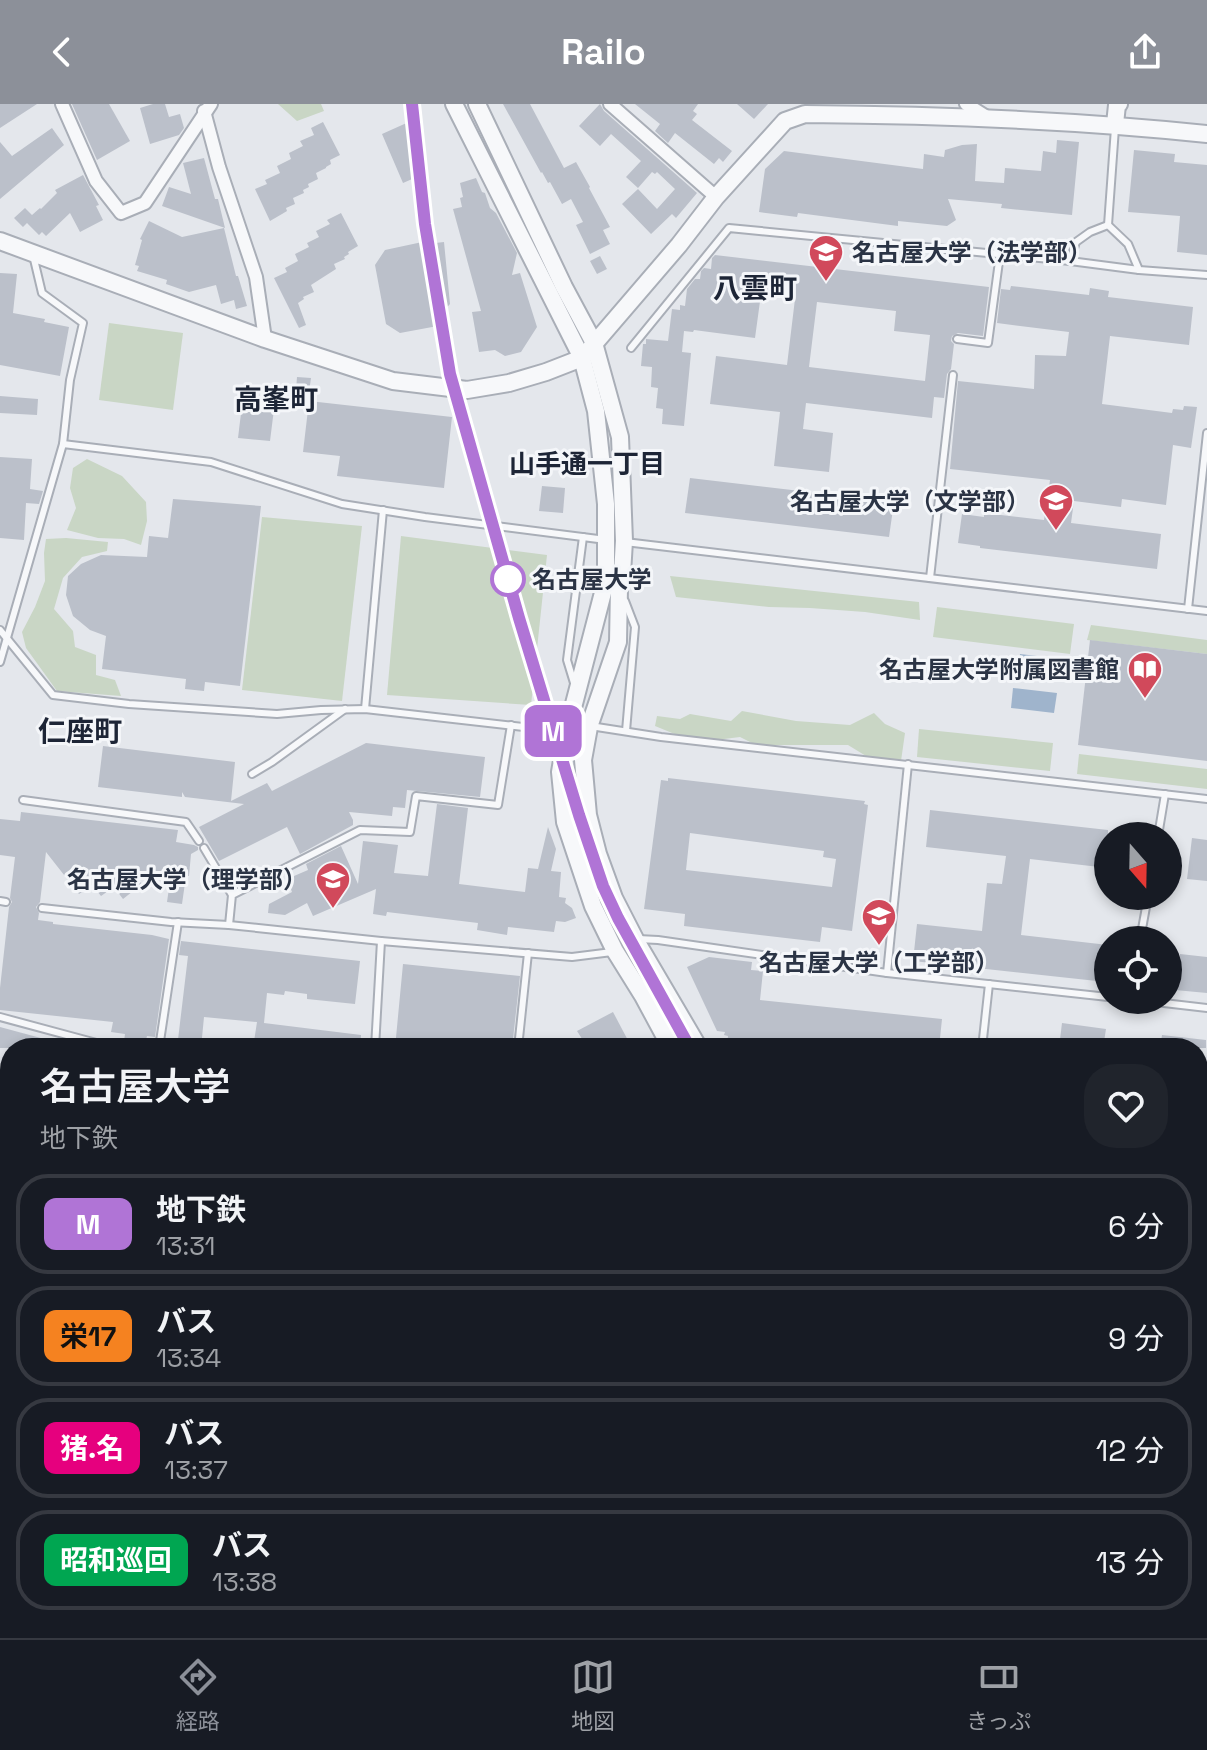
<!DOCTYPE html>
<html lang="ja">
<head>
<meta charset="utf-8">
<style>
  body { margin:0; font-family:"Space Grotesk","Noto Sans JP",sans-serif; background:#20242c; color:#f1f3f6; height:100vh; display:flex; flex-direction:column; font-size:30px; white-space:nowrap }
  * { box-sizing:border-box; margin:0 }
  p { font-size:26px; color:#9ea1a6 }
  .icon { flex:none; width:44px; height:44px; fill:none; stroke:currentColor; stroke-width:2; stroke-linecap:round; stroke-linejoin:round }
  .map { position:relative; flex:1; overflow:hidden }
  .details { position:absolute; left:0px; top:934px; width:1208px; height:600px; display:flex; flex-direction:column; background:#171b24; border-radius:32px 32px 0 0; box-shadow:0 4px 12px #0003 }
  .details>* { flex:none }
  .badge { padding:0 16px; border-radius:12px; font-size:28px; line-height:52px }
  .needle { width:52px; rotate:160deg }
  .fabs { position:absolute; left:1094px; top:718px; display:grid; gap:16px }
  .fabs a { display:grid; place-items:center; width:88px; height:88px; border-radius:50%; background:#171b24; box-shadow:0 4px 12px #0003; font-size:40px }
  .map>.badge { position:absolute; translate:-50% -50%; box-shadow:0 0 0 4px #fff }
  .round { display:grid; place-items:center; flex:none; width:84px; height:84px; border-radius:32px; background:#20242c }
  .overview { display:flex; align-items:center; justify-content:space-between; height:136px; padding:0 40px }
  h1 { font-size:38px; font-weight:600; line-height:60px }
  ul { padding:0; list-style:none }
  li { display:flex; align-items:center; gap:24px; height:100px; margin:0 16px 12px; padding:0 24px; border:4px solid #363941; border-radius:32px }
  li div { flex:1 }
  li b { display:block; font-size:30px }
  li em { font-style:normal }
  li .badge { min-width:88px; font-weight:700; text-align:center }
  header { display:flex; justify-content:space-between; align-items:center; height:104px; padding:0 40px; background:#8c9099; color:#fff; font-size:36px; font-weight:600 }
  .tab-bar { display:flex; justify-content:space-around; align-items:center; height:112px; border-top:2px solid #363941; background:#171b24; font-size:22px; color:#9ea1a6 }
  .tab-bar a { display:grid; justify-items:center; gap:4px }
  .tab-bar .current { color:#8c9099 }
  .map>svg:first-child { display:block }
</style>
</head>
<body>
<header><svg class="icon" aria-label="back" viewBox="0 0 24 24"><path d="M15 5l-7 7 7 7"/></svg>Railo<svg class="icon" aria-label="share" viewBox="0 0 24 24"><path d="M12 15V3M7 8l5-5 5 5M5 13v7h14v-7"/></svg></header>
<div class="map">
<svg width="1207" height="1534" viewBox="0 0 1207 1534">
  <rect width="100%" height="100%" fill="#e4e7ec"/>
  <g fill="#c9d6c5">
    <polygon points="278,0 321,0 324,7 297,17"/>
    <polygon points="109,219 183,229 173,306 99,296"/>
    <polygon points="87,355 122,372 146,398 147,417 141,441 124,435 98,434 67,426 76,404 70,384 73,364"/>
    <polygon points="262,413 362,422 342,597 242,586"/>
    <polygon points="401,432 547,451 531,601 387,591"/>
    <polygon points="66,434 108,438 107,447 82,453 63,474 54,505 73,527 75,543 96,551 96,571 115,576 121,592 57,587 26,544 22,528 35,503 45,477 44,449 46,435"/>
    <polygon points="670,472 919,498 920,516 865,508 810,504 769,503 676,493"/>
    <polygon points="937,503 1074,520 1070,550 933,533"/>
    <polygon points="1091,521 1207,536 1207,550 1087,536"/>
    <polygon points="742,607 796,617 850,621 874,609 885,620 905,629 901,657 866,652 848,641 756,641 740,633 716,636 677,631 655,622 657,612 680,615 690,610 731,617"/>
    <polygon points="919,625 1053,639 1050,667 917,653"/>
    <polygon points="1079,650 1207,665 1207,685 1077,670"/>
    <polygon points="0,1145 10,1147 10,1209 0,1207"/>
  </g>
  <g fill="#9fb4cc">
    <polygon points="1020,550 1063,555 1060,575 1017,570"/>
    <polygon points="1013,584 1057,589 1054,609 1011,604"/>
  </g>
  <g fill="#bbc0ca" fill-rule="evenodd">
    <polygon points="0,0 37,0 0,24"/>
    <polygon points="72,0 109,0 130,37 97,56"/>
    <polygon points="153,0 165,0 169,13 180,10 184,24 179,31 150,40 140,4"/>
    <polygon points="503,0 530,0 564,64 576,58 590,83 589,84 610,123 603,126 610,140 590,150 576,121 583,118 571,95 562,100 550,78 548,79 542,68 541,69"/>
    <polygon points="600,0 604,7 697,89 676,114 672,110 651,130 622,100 638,85 657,105 675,85 657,68 655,70 652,68 638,84 626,73 641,57 611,30 600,42 579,22"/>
    <polygon points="635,0 698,0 693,7 697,10 692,16 732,47 723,58 719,54 714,60 675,29 668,39 655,27 660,20"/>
    <polygon points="737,0 768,0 754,15"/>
    <polygon points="411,17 419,36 416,38 417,42 414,44 419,56 413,58 419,72 403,79 382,30"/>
    <polygon points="323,18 340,51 330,56 331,60 326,63 326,64 316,69 318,75 308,80 309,83 303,86 304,89 293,94 295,100 286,104 287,107 282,110 270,117 255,85 267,80 265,76 280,69 277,62 291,55 289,49 303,42 300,37 314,31 311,24"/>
    <polygon points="52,24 64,41 0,95 0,38 12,52"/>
    <polygon points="1057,36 1079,38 1072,111 1001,104 1002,100 948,95 956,116 947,122 898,117 898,122 798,109 797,113 759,108 765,65 784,47 923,65 924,50 944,53 945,46 962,41 977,40 975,77 1004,79 1005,64 1041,67 1043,47 1056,49"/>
    <polygon points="1134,46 1175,50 1174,58 1207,61 1207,151 1177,148 1180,112 1128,108"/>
    <polygon points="204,54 215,95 218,95 225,124 162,102 169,83 191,90 183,59"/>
    <polygon points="83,71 99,101 96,102 103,116 80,128 70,109 46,132 42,128 39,131 27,119 23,123 14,114 25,104 32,111 40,104 41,105 57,89 55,86"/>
    <polygon points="476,74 482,88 485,89 490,104 496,109 517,149 512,171 520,169 537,223 521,248 505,252 495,246 479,248 472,208 481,207 453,105 462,103 460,94 463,93 460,79"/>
    <polygon points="341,109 358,142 348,148 349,150 344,153 345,155 334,160 336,165 311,181 314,188 303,193 304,195 298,199 306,221 299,224 274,174 287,168 285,164 298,157 295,150 309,143 307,139 319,133 316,127 330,120 327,116"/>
    <polygon points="149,117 182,133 224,124 236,172 238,172 247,202 236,205 234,196 221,200 216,181 189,188 166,180 167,176 137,167 139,162 135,161 142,136 140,135"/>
    <polygon points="427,137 427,140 444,138 450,200 441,210 443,221 400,229 386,220 375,161 385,146"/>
    <path d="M715 151 989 183 983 232 958 229 952 232 951 237 954 240 951 265 947 270 944 294 934 293 932 314 806 299 803 325 833 329 829 368 774 362 780 308 710 300 716 252 787 261 795 195 761 190 755 234 694 226 693 228 684 227 682 248 691 249 684 322 662 320 663 305 656 304 658 284 651 283 652 263 641 262 643 240H646V235L668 237 672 205 680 206V201L685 202 687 185 695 175H700L701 167 704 164 711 165 712 154ZM817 198 896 207 894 227 930 231 925 277 809 263Z"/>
    <polygon points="600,152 607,165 597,170 590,157"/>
    <polygon points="0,169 17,170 13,209 45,215 44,218 69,223 60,272 0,261"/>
    <polygon points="1011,182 1089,191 1090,184 1109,187 1108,193 1193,203 1189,241 1110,232 1102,300 1172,309 1173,305 1183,306 1184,302 1197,303 1191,344 1173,341 1166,401 1122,395 1121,403 1074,397 1071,419 1161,430 1157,465 980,444 980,442 958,439 962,410 984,413 984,409 1044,416 1050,376 950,365 958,277 1034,285 1035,251 1066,252 1069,228 997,219 1001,185 1010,186"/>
    <polygon points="297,273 311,274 309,288 296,286"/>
    <polygon points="0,292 38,295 37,311 0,309"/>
    <polygon points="309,297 452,313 444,384 337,372 340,352 303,348"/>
    <polygon points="242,301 274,305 270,337 238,334"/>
    <polygon points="0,353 32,355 30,385 43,387 39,400 26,399 24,436 0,434"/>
    <polygon points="690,374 894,398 889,433 685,409"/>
    <polygon points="542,382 565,384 563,409 539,407"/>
    <polygon points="173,395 261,402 240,582 205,578 204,587 185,585 186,575 102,565 106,532 90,526 73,512 66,491 68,472 81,460 101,451 147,453 149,432 168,434"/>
    <polygon points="1090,536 1207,550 1207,657 1078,641"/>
    <polygon points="366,639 485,653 480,693 407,686 405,704 393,703 392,712 349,708 353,716 353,721 300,750 287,723 219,757 199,723 244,700 185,693 182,688 182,693 98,683 103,642 235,658 231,697 267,679 272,687"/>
    <path d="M668 674 865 697 864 700 868 701 852 827 822 823 820 838 684 822 685 810 644 805 661 676 668 677ZM690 729 824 747 823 753 836 755 832 783 686 766Z"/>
    <polygon points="437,700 468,704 459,780 525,788 528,764 538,765 548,723 556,745 551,767 561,768 559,793 566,794 565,799 572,804 576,814 565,818 556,817 554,828 508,823 507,831 477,826 478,819 387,808 386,812 373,810 376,785 313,812 307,799 285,811 268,809 269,800 292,788 287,775 308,766 306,760 341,742 358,780 363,737 398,741 394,769 428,772"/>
    <polygon points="930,706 1108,726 1108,764 1030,755 1021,831 1108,841 1106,878 913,857 917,820 982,827 987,779 1002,780 1006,752 926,743"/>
    <polygon points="21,708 178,726 176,738 194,741 198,743 198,746 191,750 189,772 186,772 182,800 167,798 171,770 130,766 142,780 123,795 114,783 101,792 92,781 79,790 46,748 40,798 36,803 39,809 38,816 53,818 53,820 152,831 169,835 155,933 147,932 144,944 123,944 125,930 111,928 113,918 0,906 0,884 9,803 12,798 10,794 15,753 0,751 0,715 20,717"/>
    <polygon points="1192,734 1207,736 1207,777 1187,775"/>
    <polygon points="181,837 360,857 355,900 307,895 307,890 285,887 284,891 267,889 264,919 361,931 360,944 253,944 257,918 204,913 201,944 177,944 188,852 179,851"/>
    <polygon points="1180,850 1207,853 1207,889 1175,886"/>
    <polygon points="709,853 752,858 751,866 763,867 760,896 942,915 939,944 742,944 727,942 728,932 724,931 725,928 717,927 687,863"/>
    <polygon points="403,860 520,872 513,935 508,934 507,944 395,944"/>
    <polygon points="613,908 632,944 588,944 577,927"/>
    <polygon points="1062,919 1106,925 1103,944 1059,944"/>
    <polygon points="0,923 63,940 62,944 0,944"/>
    <polygon points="1162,931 1206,936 1206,944 1160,944"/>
  </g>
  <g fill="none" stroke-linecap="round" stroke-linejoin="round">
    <g stroke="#bfc3cb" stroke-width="24" stroke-dasharray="24 12" stroke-linecap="butt">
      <polyline points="0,1284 10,1285"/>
      <polyline points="1198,1375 1207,1375"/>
    </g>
    <g stroke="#a9aeb7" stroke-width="10">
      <g id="service">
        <polyline points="1108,121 1115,24"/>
        <polyline points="1108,121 1128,140 1139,166"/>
        <polyline points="1070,157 1076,138 1090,128 1108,121"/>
        <polyline points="957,235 988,239 1000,150"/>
        <polyline points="631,244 729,124 1070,157 1139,166 1207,171"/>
        <polyline points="63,340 211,358 342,400 425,413 606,436"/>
        <polyline points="625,438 1207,507"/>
        <polyline points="930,474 953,271"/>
        <polyline points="625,497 635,523 626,627"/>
        <polyline points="1188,505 1207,329"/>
        <polyline points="0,526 53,591 129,600 277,610 321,606 365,605 567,628"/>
        <polyline points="0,558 63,340 70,276 83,219 42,189 33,151"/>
        <polyline points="574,579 567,556 583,433"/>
        <polyline points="365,605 383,406"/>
        <polyline points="571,619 661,633 1207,695"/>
        <polyline points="252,670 272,658 345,605"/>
        <polyline points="23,696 186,718 199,737"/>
        <polyline points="1158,732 1165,690"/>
        <polyline points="204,744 232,791"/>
        <polyline points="0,797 6,798"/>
        <polyline points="42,804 171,818 229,821 381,837 572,853 612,848"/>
        <polyline points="229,821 232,791 360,726 410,728 416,692 498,701 511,621"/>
        <polyline points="638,835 658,836 887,869 1108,893"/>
        <polyline points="1140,836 1148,792"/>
        <polyline points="887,869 908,660"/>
        <polyline points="1138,896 1207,904"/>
        <polyline points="0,913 115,944"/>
        <polyline points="159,944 178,818"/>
        <polyline points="375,944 381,837"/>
        <polyline points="518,944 528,849"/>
        <polyline points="982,944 989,880"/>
        <polyline points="1198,1014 1207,1015"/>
        <polyline points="0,1052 10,1056"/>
      </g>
    </g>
    <g stroke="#a9aeb7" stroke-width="16">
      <g id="minor">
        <polyline points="62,0 96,77 121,109 145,99 211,0"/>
        <polyline points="610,0 716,93"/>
        <polyline points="966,0 987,13"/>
        <polyline points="204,7 219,63 256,173 265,235"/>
        <polyline points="1198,1255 1207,1257"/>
        <polyline points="0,1469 10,1474"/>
        <polyline points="55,1524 59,1534"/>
        <polyline points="335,1524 365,1534"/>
        <polyline points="387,1524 390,1534"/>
        <polyline points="709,1524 722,1534"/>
      </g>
    </g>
    <g stroke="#a9aeb7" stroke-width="20">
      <g id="tertiary">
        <polyline points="454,0 582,254 596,307 606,400 606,477 569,619 561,662 560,668 565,718 593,802 615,847 643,892 671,944"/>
        <polyline points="477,0 564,183 594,239 620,333 624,437 622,470 619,484 618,538 589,623 583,656 588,711 598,750 614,794 635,835 699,944"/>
        <polyline points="1115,20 1117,1 1119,0"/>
        <path d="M0 137 265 235 393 277 467 286 509 279 546 268 582 254 679 141 716 93 785 17 805 10C940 11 1073 16 1207 30"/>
        <polyline points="0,1301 10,1305"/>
        <polyline points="0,1337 10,1327"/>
        <polyline points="1198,1350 1207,1349"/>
        <polyline points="1198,1384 1207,1383"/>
        <polyline points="1105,1524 1113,1534"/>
        <polyline points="1133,1524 1142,1534"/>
      </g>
    </g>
    <use href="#service" stroke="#f7f8fa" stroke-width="6"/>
    <use href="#minor" stroke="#f7f8fa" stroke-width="12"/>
    <use href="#tertiary" stroke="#f7f8fa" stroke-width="16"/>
  </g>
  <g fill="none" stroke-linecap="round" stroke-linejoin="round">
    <g stroke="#fff" stroke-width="18">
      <polyline id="line" points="412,0 425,120 450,270 519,514 579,711 603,782 618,814 690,944"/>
    </g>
    <use href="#line" stroke="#b074d6" stroke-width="12"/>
  </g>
  <defs>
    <g id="university-pin" transform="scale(1.8)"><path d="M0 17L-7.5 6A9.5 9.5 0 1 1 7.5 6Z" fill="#d1495b" stroke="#f4f6f9"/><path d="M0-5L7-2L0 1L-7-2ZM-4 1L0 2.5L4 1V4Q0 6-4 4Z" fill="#fff"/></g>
    <g id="library-pin" transform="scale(1.8)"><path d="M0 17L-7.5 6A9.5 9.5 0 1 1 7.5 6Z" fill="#d1495b" stroke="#f4f6f9"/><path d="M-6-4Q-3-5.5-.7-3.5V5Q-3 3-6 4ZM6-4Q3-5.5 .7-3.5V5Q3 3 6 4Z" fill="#fff"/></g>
  </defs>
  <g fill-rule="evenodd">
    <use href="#university-pin" x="826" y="148"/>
    <use href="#university-pin" x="1056" y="397"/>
    <use href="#library-pin" x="1145" y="565"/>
    <use href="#university-pin" x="333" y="775"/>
    <use href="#university-pin" x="879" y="812"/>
  </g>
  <circle fill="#fff" stroke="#b074d6" stroke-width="4" cx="508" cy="475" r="16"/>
  <g text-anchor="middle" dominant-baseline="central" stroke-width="6" stroke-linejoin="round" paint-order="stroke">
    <g font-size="24" font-weight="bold" fill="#2b3445" stroke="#f4f6f9" text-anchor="end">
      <text x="852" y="148" text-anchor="start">名古屋大学（法学部）</text>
      <text x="1030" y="397">名古屋大学（文学部）</text>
      <text x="1119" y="565">名古屋大学附属図書館</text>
      <text x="307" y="775">名古屋大学（理学部）</text>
      <text x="879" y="858" text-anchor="middle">名古屋大学（工学部）</text>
    </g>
    <g font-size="24" font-weight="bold" fill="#2b3445" stroke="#f4f6f9" text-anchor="start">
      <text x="532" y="475">名古屋大学</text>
    </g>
    <g font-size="26" font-weight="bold" fill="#1d2536" stroke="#f4f6f9">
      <text x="587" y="360">山手通一丁目</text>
    </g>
    <g font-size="28" font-weight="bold" fill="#1d2536" stroke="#f4f6f9">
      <text x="755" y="184">八雲町</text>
      <text x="276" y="295">高峯町</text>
      <text x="80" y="627">仁座町</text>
    </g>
  </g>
</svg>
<div class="fabs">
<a><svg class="needle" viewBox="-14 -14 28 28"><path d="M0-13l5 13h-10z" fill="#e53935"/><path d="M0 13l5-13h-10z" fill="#9ea1a6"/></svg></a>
<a><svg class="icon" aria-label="locate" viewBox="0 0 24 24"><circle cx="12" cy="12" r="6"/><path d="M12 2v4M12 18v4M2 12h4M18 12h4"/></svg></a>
</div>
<b class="badge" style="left:553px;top:627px;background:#b074d6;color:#fff">M</b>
<section class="details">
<div class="overview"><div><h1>名古屋大学</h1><p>地下鉄</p></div><a class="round"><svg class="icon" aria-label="heart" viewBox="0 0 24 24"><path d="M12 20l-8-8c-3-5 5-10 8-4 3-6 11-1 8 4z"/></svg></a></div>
<ul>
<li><span class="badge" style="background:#b074d6;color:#fff">M</span><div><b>地下鉄</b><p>13:31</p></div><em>6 分</em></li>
<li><span class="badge" style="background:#f58220;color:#111">栄17</span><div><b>バス</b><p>13:34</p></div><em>9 分</em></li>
<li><span class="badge" style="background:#e6007e;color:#fff">猪.名</span><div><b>バス</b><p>13:37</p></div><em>12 分</em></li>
<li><span class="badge" style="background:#00a651;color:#fff">昭和巡回</span><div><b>バス</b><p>13:38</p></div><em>13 分</em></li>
</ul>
</section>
</div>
<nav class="tab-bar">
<a class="current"><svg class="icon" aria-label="directions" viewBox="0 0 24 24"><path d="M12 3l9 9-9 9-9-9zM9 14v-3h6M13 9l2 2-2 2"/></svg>経路</a>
<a><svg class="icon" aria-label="map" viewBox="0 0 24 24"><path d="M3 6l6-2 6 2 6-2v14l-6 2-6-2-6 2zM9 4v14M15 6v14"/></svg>地図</a>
<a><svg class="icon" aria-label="tickets" viewBox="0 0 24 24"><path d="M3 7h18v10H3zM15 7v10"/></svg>きっぷ</a>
</nav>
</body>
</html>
